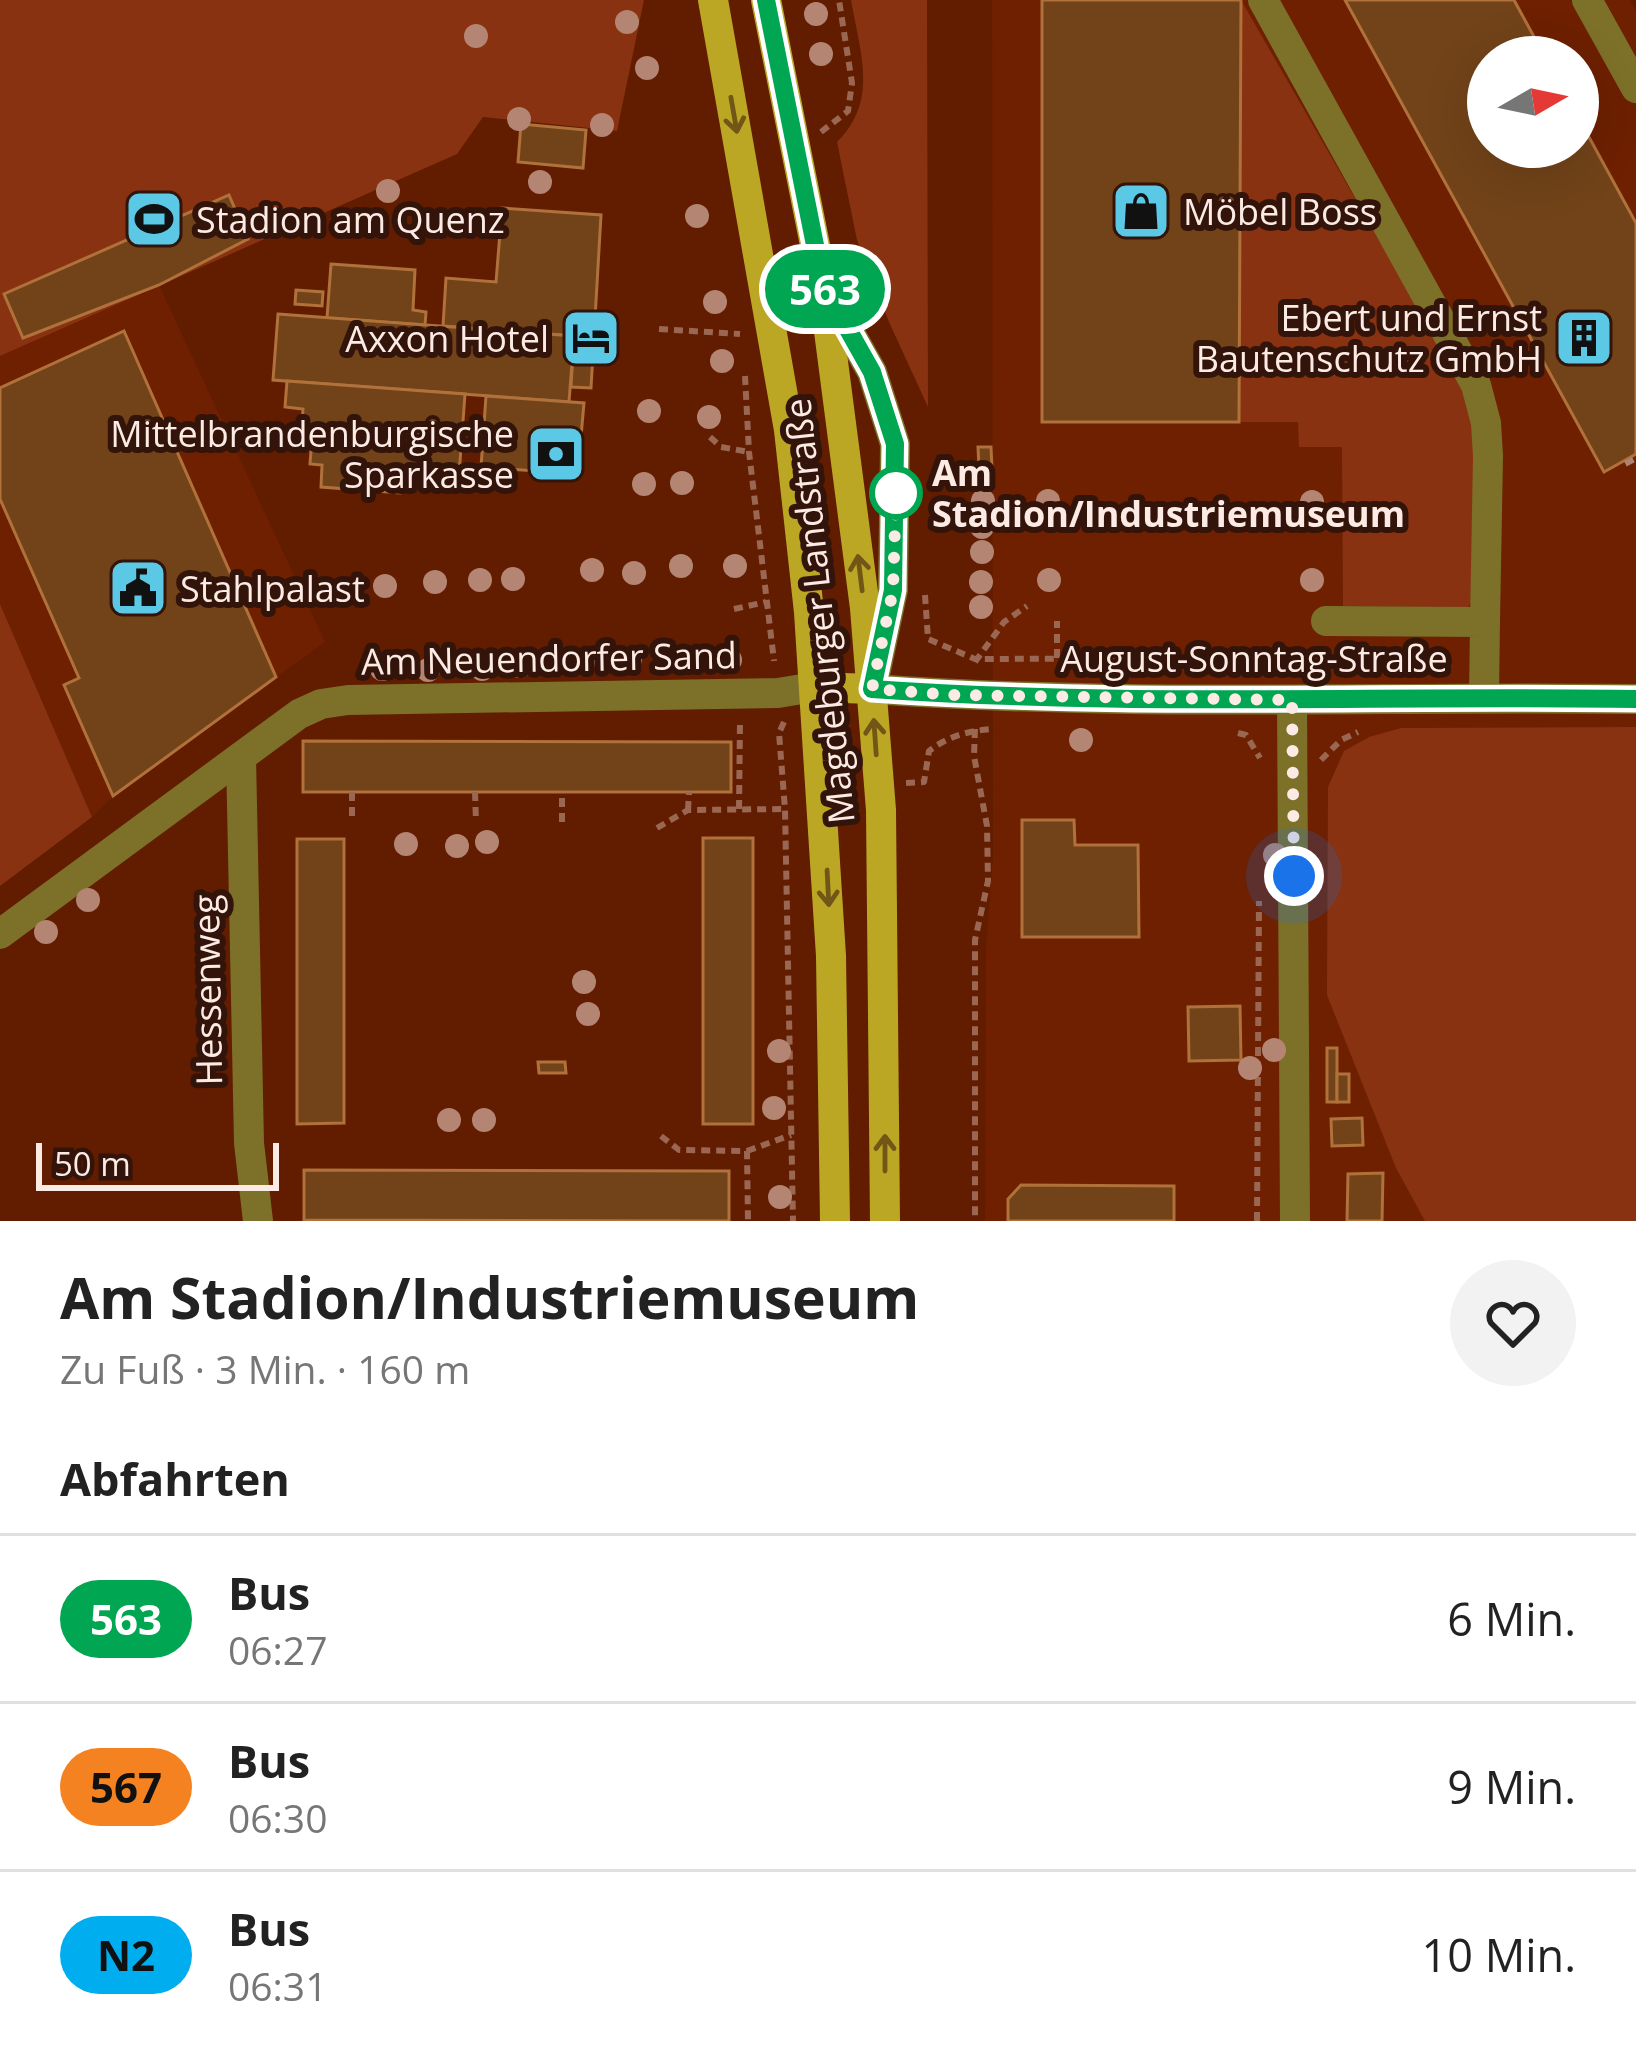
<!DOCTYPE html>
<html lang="de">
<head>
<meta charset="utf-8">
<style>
  body { margin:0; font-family:"Open Sans",sans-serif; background:#f2f2f2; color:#222; height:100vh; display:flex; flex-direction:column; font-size:45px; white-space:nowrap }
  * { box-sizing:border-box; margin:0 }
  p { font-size:39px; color:#767676 }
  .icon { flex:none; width:66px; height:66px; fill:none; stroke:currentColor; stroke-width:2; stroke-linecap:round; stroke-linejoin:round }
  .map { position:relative; height:1221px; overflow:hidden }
  .side { display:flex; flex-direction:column; background:#fff; flex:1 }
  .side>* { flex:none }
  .badge { padding:0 24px; border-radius:39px; font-size:42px; line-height:78px }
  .needle { width:78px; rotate:81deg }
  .fabs { position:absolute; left:1467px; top:36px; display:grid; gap:24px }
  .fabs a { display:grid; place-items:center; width:132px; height:132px; border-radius:50%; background:#fff; box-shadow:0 12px 48px #0002; font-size:60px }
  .scale { position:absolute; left:36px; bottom:30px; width:243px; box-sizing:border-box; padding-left:12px; border:6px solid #fceae4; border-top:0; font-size:33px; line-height:42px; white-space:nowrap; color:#fceae4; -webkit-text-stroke:9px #33140a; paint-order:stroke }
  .you { position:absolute; width:60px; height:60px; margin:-30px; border:9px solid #fff; border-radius:50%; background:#1a73e8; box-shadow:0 0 0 18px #1a73e833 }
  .map>.badge { position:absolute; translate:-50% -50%; box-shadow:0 0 0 6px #fff }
  h2 { padding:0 60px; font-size:45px; line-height:108px }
  .round { display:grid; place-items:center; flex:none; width:126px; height:126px; border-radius:63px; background:#f2f2f2 }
  .head { display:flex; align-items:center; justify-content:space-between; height:204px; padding:0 60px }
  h1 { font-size:57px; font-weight:700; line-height:90px }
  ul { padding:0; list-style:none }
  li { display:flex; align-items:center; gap:36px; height:168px; padding:0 60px; border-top:3px solid #e0e0e0 }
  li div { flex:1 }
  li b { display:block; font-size:45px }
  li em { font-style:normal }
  li .badge { min-width:132px; font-weight:700; text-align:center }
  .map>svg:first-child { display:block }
</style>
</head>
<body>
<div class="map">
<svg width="1636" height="1221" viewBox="0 0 1636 1221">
  <rect width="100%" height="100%" fill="#621c00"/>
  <g fill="#6e2000" fill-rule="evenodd">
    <path d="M992 0H1630L1636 11V1221H985L986 946 993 856ZM1488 57H1578V147H1488Z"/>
    <polygon points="159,285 325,642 113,796 92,817 0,604 0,356"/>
  </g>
  <g fill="#883211">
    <polygon points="0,0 644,0 617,131 483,117 457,154 0,356"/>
    <path d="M851 0H927L928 407 889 322 857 240 837 142C879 100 860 53 851 0Z"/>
    <polygon points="1241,0 1464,388 1477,430 1478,594 1468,607 1343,606 1342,447 1299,447 1298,422 1239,422"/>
    <polygon points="0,604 92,817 0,886"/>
    <polygon points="1636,727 1636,1221 1425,1221 1396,1168 1327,995 1328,787 1344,751 1369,737 1401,728"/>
  </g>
  <g fill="#724319" stroke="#b0713a" stroke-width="3">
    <polygon points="1042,0 1241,0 1239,422 1042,422"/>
    <polygon points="1345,0 1514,0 1545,57 1488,57 1488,147 1578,147 1578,117 1636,223 1636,454 1604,472"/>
    <polygon points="521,124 586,130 583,168 518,162"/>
    <polygon points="229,195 248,239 159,285 23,338 4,294"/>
    <polygon points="502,208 601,215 591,388 571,387 574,336 443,326 446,278 496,282"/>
    <polygon points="331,264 415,270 413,310 426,312 425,325 327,318"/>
    <polygon points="296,290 323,292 322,306 295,304"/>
    <polygon points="278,314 574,336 569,402 273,380"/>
    <polygon points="124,331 276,677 113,796 64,685 79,678 0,499 0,388"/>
    <polygon points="287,381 465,394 459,475 401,471 400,493 321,487 322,465 310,464 312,438 301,438 303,409 285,407"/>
    <polygon points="486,396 584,403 579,459 565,473 481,467"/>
    <polygon points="978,447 991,447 992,468 979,468"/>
    <polygon points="303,741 731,742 731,792 303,792"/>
    <polygon points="1022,820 1074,820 1075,845 1138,845 1139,937 1022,937"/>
    <rect x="703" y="838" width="50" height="286"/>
    <polygon points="297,839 344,839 344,1123 297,1124"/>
    <polygon points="1240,1006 1241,1060 1189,1061 1188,1007"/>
    <rect x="1327" y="1048" width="10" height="54"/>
    <polygon points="538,1062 565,1062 566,1073 539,1073"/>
    <rect x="1337" y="1074" width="12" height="28"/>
    <polygon points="1362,1118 1363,1145 1332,1146 1331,1119"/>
    <polygon points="304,1170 729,1171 729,1221 304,1220"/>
    <polygon points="1383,1173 1382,1221 1347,1221 1348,1174"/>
    <polygon points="1021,1185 1174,1186 1174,1221 1008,1221 1008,1199"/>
  </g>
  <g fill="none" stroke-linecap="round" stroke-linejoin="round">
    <g stroke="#9a6753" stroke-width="6" stroke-dasharray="9 6" stroke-linecap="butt">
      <polyline points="821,132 848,111 852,83 839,0"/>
      <polyline points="659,329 740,334"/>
      <polyline points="745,376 749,452 774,661"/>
      <polyline points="710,437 721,447 749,452"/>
      <polyline points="925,595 928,639 975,659 1257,658 1322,666"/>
      <polyline points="734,609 766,602"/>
      <polyline points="1057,658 1057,621"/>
      <polyline points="975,662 1004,622 1027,606"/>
      <polyline points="784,722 779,733 785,809 793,1221"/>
      <polyline points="975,729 974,756 987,826 988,881 975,940 975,1221"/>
      <polyline points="1238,733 1246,735 1260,758"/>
      <polyline points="1321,760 1341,740 1358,732"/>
      <path d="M906 783 924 782 929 751C948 736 968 731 992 729"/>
      <polyline points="352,792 352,822"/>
      <polyline points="475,792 476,822"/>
      <polyline points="739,809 740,722 742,723"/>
      <polyline points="688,810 689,792"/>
      <polyline points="562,822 562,792"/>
      <polyline points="657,828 688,810 785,809"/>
      <polyline points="661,1136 679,1150 747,1151 748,1221"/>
      <polyline points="747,1151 791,1135"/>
      <polyline points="1257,1221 1259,901"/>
    </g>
    <g stroke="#7d7028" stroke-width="30">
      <polyline points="1263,0 1476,385 1486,423 1488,456 1485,622"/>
      <polyline points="1587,0 1636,88"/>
      <path d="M823 285 872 372 895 444 893 590 872 689C1126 707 1381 696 1636 699"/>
      <polyline points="1326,621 1485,622 1484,697"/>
      <polyline points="1292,700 1295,1221"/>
      <polyline points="241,757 249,1143 258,1221"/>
      <polyline points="0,934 299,714 321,704 348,700 778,693 814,687"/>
    </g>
    <g stroke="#bca725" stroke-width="30">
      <polyline points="713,0 789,430 809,612 831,956 835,1221"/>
      <polyline points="766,0 823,285 865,608 881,810 885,1221"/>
      <polyline points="814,687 872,689"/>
    </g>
    <polyline stroke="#ae8271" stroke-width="9" stroke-dasharray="6 12" stroke-linecap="butt" points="1628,459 1636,475"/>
  </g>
  <g fill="#b48573">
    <circle cx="816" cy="14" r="12"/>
    <circle cx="627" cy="22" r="12"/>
    <circle cx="476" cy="36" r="12"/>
    <circle cx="821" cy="54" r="12"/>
    <circle cx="647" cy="68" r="12"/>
    <circle cx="519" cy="119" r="12"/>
    <circle cx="602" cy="125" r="12"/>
    <circle cx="540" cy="182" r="12"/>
    <circle cx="388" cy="191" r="12"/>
    <circle cx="697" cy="216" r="12"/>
    <circle cx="715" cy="302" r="12"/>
    <circle cx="722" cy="361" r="12"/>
    <circle cx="649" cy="411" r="12"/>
    <circle cx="709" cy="417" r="12"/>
    <circle cx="682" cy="483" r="12"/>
    <circle cx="644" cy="484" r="12"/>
    <circle cx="983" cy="501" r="12"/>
    <circle cx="1048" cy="501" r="12"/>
    <circle cx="1312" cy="502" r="12"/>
    <circle cx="982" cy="527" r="12"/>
    <circle cx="982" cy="552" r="12"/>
    <circle cx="681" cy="566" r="12"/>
    <circle cx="735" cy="566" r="12"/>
    <circle cx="592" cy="570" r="12"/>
    <circle cx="634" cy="573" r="12"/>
    <circle cx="513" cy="579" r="12"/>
    <circle cx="480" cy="580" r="12"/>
    <circle cx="1049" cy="580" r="12"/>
    <circle cx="1312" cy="580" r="12"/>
    <circle cx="435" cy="582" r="12"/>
    <circle cx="981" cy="582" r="12"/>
    <circle cx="385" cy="586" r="12"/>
    <circle cx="981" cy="607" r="12"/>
    <circle cx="681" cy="656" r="12"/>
    <circle cx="630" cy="659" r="12"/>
    <circle cx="730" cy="660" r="12"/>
    <circle cx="583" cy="662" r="12"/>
    <circle cx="520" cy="666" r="12"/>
    <circle cx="382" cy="669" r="12"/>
    <circle cx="482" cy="669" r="12"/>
    <circle cx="428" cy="670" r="12"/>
    <circle cx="1081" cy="740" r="12"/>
    <circle cx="487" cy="842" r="12"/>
    <circle cx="406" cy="844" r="12"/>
    <circle cx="457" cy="846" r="12"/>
    <circle cx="1275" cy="855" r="12"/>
    <circle cx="88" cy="900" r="12"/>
    <circle cx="46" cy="932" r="12"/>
    <circle cx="584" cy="982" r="12"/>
    <circle cx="588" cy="1014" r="12"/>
    <circle cx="1274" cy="1050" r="12"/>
    <circle cx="779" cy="1051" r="12"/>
    <circle cx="1250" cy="1068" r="12"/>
    <circle cx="774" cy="1108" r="12"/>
    <circle cx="449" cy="1120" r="12"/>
    <circle cx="484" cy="1120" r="12"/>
    <circle cx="780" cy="1197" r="12"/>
  </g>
  <defs><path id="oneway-shaft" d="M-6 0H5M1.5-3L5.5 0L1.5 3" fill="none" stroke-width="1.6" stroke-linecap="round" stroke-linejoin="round" transform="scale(3)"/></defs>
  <g stroke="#715616">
    <use href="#oneway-shaft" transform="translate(734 115) rotate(80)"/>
    <use href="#oneway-shaft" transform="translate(860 573) rotate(-97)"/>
    <use href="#oneway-shaft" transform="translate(875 737) rotate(-94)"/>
    <use href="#oneway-shaft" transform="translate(828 888) rotate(87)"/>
    <use href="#oneway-shaft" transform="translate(885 1153) rotate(-90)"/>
  </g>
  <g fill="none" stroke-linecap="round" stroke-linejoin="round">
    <g stroke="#fff" stroke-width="27">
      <path id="line" d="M766 0 823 285 872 372 895 444 893 590 872 689C1126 707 1381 695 1636 699"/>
    </g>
    <use href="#line" stroke="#00a651" stroke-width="18"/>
    <polyline stroke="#fceae4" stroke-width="12" stroke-dasharray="0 21.6" points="896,493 893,590 872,689 954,695 1292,700 1294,876"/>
  </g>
  <defs>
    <g id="shop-square" transform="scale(3)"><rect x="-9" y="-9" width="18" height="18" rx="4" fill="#5bc8e6" stroke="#33140a"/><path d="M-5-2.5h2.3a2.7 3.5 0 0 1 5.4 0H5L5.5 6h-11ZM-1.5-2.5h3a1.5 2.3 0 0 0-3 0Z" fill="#111"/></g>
    <g id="stadium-square" transform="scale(3)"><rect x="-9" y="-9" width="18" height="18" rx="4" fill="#5bc8e6" stroke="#33140a"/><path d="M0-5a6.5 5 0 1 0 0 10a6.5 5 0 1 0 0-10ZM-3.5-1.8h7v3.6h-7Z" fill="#111"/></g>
    <g id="hotel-square" transform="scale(3)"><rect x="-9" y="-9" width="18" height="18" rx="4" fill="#5bc8e6" stroke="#33140a"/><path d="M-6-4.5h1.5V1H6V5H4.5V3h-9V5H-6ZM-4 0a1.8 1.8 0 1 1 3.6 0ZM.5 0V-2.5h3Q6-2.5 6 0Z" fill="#111"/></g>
    <g id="building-square" transform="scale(3)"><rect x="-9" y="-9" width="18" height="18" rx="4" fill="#5bc8e6" stroke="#33140a"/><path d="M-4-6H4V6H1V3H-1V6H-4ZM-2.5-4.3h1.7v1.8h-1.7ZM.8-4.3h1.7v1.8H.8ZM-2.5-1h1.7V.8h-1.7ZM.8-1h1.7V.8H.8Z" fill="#111"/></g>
    <g id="bank-square" transform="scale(3)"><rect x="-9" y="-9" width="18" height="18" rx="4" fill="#5bc8e6" stroke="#33140a"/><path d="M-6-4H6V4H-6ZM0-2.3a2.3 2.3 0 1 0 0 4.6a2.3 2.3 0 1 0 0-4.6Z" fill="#111"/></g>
    <g id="civic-square" transform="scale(3)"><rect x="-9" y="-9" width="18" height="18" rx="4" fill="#5bc8e6" stroke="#33140a"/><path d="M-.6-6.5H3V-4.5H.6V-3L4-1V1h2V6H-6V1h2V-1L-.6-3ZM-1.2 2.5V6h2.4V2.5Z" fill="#111"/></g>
  </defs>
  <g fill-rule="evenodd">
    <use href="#shop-square" x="1141" y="211"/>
    <use href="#stadium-square" x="154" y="219"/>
    <use href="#hotel-square" x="591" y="338"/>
    <use href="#building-square" x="1584" y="338"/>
    <use href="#bank-square" x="556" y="454"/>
    <use href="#civic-square" x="138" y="588"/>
  </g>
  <circle fill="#fff" stroke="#00a651" stroke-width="6" cx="896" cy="493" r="24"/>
  <g text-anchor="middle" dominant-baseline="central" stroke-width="12" stroke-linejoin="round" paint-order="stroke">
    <g font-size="36" fill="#fceae4" stroke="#33140a" text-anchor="start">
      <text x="1183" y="211">Möbel Boss</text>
      <text x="196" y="219">Stadion am Quenz</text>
      <text x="1542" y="317" text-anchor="end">Ebert und Ernst<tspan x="1542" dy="41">Bautenschutz GmbH</tspan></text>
      <text x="549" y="338" text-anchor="end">Axxon Hotel</text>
      <text x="514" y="433" text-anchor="end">Mittelbrandenburgische<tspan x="514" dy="41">Sparkasse</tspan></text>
      <text x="180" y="588">Stahlpalast</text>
    </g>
    <g font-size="36" font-weight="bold" fill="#fceae4" stroke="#33140a" text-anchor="start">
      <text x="932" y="472">Am<tspan x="932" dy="41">Stadion/Industriemuseum</tspan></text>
    </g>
    <g font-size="36" fill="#fceae4" stroke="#33140a">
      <text transform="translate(819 611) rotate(-96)">Magdeburger Landstraße</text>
      <text transform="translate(549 658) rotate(-1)">Am Neuendorfer Sand</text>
      <text x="1254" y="658">August-Sonntag-Straße</text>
      <text transform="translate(207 990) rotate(-91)">Hessenweg</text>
    </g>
  </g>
</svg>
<div class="fabs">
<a><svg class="needle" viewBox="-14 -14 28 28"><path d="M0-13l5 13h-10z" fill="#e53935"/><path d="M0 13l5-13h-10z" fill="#767676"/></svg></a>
</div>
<div class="scale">50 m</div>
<div class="you" style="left:1294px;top:876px"></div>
<b class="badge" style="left:825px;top:289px;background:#00a651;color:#fff">563</b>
</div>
<section class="side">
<div class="head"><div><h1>Am Stadion/Industriemuseum</h1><p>Zu Fuß · 3 Min. · 160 m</p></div><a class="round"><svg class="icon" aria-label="heart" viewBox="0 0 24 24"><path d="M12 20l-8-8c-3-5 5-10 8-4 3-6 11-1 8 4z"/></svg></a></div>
<h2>Abfahrten</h2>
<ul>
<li><span class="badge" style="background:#00a651;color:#fff">563</span><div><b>Bus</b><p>06:27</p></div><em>6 Min.</em></li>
<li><span class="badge" style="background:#f58220;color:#111">567</span><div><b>Bus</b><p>06:30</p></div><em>9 Min.</em></li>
<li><span class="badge" style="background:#00aeef;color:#111">N2</span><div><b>Bus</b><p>06:31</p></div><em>10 Min.</em></li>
</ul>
</section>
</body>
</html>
